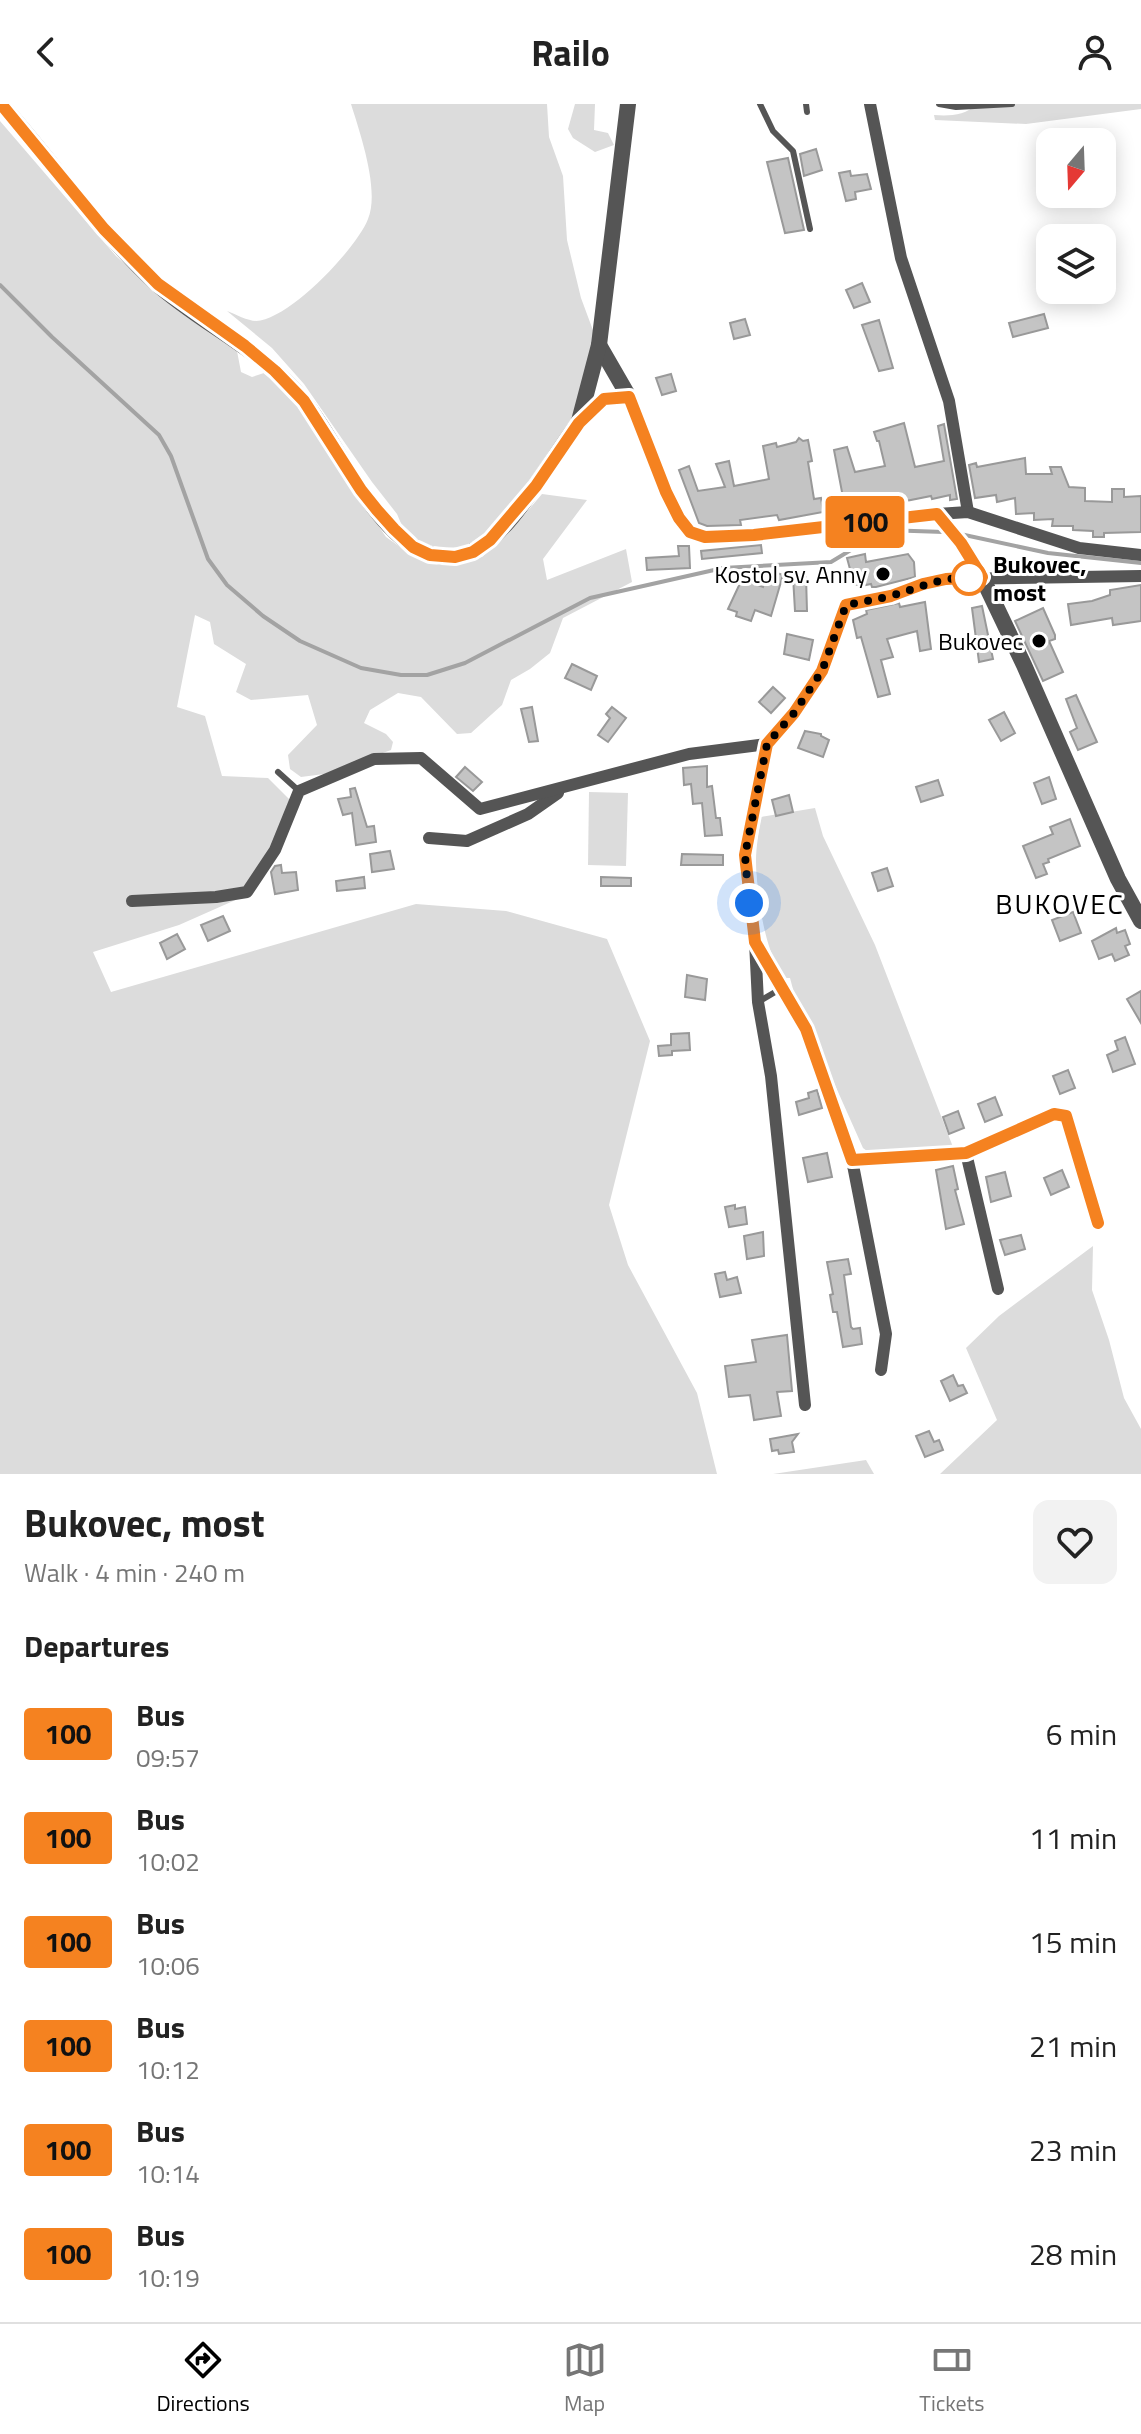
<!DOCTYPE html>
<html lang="en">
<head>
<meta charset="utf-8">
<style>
  body { margin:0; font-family:"Titillium Web",sans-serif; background:#f2f2f2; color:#222; height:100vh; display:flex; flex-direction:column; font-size:30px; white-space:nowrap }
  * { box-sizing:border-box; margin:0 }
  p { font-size:26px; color:#767676 }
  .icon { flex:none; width:44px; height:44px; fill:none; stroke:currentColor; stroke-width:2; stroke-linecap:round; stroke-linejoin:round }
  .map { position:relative; height:1370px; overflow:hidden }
  .side { display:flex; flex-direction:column; background:#fff; flex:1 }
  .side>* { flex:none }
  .badge { padding:0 16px; border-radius:6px; font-size:28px; line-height:52px }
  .needle { width:52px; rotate:199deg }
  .fabs { position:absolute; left:1036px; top:24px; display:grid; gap:16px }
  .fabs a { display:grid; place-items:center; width:80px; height:80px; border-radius:16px; background:#fff; box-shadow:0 4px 20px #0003; font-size:40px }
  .you { position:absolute; width:40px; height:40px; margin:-20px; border:6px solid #fff; border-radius:50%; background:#1a73e8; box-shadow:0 0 0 12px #1a73e833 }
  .map>.badge { position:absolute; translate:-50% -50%; box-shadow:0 0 0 4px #fff }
  h2 { padding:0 24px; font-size:30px; line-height:72px }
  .round { display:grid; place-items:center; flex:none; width:84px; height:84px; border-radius:16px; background:#f2f2f2 }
  .summary { display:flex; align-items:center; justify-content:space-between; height:136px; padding:0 24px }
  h1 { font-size:38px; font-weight:700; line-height:60px }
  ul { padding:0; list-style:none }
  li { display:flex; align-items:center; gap:24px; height:104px; padding:0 24px }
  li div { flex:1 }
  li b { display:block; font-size:30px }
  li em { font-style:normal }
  li .badge { min-width:88px; font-weight:700; text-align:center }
  header { display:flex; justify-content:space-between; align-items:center; height:104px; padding:0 24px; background:#fff; font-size:36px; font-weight:700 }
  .dock { display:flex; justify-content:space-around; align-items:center; height:112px; border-top:2px solid #e0e0e0; background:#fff; font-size:22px; color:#767676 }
  .dock a { display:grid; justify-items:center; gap:4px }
  .dock .selected { color:#000 }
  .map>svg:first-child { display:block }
</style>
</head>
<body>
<header><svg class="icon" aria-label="back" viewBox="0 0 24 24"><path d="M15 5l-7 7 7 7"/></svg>Railo<svg class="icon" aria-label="person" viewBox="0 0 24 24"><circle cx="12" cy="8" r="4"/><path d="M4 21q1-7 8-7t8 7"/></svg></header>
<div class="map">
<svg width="1141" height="1370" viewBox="0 0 1141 1370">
  <rect width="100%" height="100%" fill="#fff"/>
  <g fill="#dcdcdc">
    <path d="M351 0H547L549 33 563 72 567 136 581 194 594 229 574 315 498 419 466 443 445 444 427 441 406 431 397 410 372 378 304 280 272 244 227 207C235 210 248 217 256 217 289 216 357 144 368 115 380 86 360 29 351 0Z"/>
    <polygon points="575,0 595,0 594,26 608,29 614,41 595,48 573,34 568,25"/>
    <path d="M976 0H1141V5L1026 20 935 16 934 11C948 12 966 12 976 0Z"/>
    <polygon points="0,17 116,152 160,192 237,247 241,268 252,273 264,269 291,293 386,433 413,452 443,460 482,453 508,430 542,390 587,396 543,455 547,476 626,445 632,478 563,514 550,549 530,565 511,576 502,601 471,629 457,630 421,593 398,589 370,606 364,619 386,630 393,638 391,646 324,670 301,673 290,665 288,651 317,621 308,591 251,596 236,588 246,560 214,540 210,518 195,511 177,603 205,612 222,672 268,674 292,698 257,773 240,794 179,821 93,848 111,888 416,800 506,807 607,835 650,937 609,1101 628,1161 697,1289 717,1370 0,1370"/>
    <polygon points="589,688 628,689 626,762 588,761"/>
    <path d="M815 704 823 732 875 841 953 1043 867 1047 863 1044 794 889 790 874H786C765 854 756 787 756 757 756 743 759 727 761 713Z"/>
    <polygon points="1093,1142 1092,1186 1109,1236 1124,1294 1141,1325 1141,1370 940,1370 997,1316 966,1244 999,1212"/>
    <polygon points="866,1356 874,1370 773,1370"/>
  </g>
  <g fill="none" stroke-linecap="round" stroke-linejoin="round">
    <g stroke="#a3a3a3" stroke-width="4">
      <polyline points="0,181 52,233 159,331 171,352 208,455 227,481 263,512 300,537 361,564 401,571 427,571 465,559 590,494 723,464 831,458 884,426 944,428"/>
      <polyline points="960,430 1048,449 1141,459"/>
    </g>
  </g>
  <g fill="#c4c4c4" stroke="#999" stroke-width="2">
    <polygon points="816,45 822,66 804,72 800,50"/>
    <polygon points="788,54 804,126 785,129 767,58"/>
    <polygon points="850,67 851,72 867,70 871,85 855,88 856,95 846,97 839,69"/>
    <polygon points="862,179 870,198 854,204 846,186"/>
    <polygon points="1044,210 1048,224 1013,233 1009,219"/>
    <polygon points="745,215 750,231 734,235 730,219"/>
    <polygon points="879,216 893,264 879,267 862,221"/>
    <polygon points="671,270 676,287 662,291 656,274"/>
    <polygon points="904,319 915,363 944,357 938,322 944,320 957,395 950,396 950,391 932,395 931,392 846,409 834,346 847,343 855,368 885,362 879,337 877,337 874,328"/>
    <polygon points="799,334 803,337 808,336 812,357 808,358 814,395 821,394 823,408 779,416 777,411 740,416 741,421 707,422 699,419 679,366 689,362 698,387 725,383 716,360 729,357 734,382 769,375 763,342 776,339 777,343 796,338"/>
    <polygon points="1025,354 1026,370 1052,370 1050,363 1061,363 1069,383 1085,384 1085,397 1112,398 1112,385 1124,385 1124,393 1141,392 1141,428 1104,429 1104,433 1093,433 1093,427 1073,426 1073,422 1052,422 1053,415 1034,416 1034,409 1016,410 1015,394 997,398 996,391 975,394 969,361 976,359 977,363"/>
    <polygon points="761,441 762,449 702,455 701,447"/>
    <polygon points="678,442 689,442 690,464 647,466 646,454 679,452"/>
    <polygon points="865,450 866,458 908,450 914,458 915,473 876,483 872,483 871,480 861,482 854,480 847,454"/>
    <polygon points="770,467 783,471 771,512 755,506 751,517 736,512 737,508 728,505 742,475 763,483 764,479 767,480"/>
    <polygon points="793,472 806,472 807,507 795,507"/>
    <polygon points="1141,481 1141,517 1113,521 1112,514 1071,521 1068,500 1092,497 1110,491 1110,486"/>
    <polygon points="925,498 931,545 920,547 917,527 887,535 893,553 881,556 890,590 878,593 861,533 857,534 853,516 867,510 866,506 899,499 900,503"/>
    <polygon points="982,502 993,555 979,558 972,504"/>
    <polygon points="1043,504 1055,531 1055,535 1049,537 1063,568 1043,577 1015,517"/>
    <polygon points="787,530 813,536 809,556 784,550"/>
    <polygon points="572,560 597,572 591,586 565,574"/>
    <polygon points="773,583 785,594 771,609 759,598"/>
    <polygon points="1076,591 1097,638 1078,646 1070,628 1077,624 1066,595"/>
    <polygon points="532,603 538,637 529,638 521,605"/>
    <polygon points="612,603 626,614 608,638 598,631 610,614 606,610"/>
    <polygon points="1004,608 1015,629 1001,637 989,616"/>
    <polygon points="805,627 821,630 821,632 829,636 823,653 798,644"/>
    <polygon points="707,662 707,683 712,682 716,714 720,714 722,731 705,732 702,699 693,700 691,680 684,681 683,664"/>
    <polygon points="465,663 482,678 473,687 456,673"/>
    <polygon points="1049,673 1056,695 1042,700 1034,679"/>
    <polygon points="938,676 943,691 921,698 916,683"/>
    <polygon points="355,684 367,723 374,722 376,738 356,741 352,709 343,711 338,695 351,693 350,685"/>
    <polygon points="789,691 793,708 776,712 772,696"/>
    <polygon points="1070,715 1080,742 1048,755 1049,758 1043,760 1047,770 1036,774 1023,742 1053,730 1050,723"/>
    <polygon points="390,747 394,765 372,768 370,750"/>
    <polygon points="682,750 723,751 723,761 681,761"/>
    <polygon points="281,761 282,769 296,768 298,786 275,790 271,768 275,762"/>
    <polygon points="887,764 893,782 878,787 872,769"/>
    <polygon points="364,773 365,784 337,787 336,777"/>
    <polygon points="601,773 631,774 631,782 601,782"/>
    <polygon points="1073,808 1081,829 1060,837 1052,816"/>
    <polygon points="223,812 230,827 208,837 201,821"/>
    <polygon points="1116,824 1117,829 1125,826 1130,840 1125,842 1129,851 1115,857 1112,850 1099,855 1092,837"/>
    <polygon points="177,830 185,845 167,855 160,839"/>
    <polygon points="687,871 707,875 705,896 685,893"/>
    <polygon points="1141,887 1141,919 1127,895"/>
    <polygon points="689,929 690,946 672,947 672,951 659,952 658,942 671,941 671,930"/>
    <polygon points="1125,933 1135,960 1113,968 1107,951 1118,946 1115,937"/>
    <polygon points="1068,966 1075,984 1060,990 1053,972"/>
    <polygon points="817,986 822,1004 799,1011 796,998 809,994 808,989"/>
    <polygon points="995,993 1002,1011 985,1018 978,1000"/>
    <polygon points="958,1007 964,1024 949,1030 943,1013"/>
    <polygon points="827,1049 832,1073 808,1078 803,1054"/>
    <polygon points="953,1062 958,1085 955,1086 964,1120 946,1125 936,1066"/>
    <polygon points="1062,1066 1069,1083 1051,1091 1044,1074"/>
    <polygon points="1005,1068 1011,1092 991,1098 986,1073"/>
    <polygon points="735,1101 735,1105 745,1103 747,1120 729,1123 725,1103"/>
    <polygon points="763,1128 764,1152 747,1155 744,1132"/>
    <polygon points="1021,1131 1025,1145 1005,1151 1000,1136"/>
    <polygon points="848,1155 851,1170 844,1171 851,1223 853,1225 860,1224 862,1240 843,1243 837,1208 833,1208 830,1191 833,1190 827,1158"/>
    <polygon points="725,1168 727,1176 737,1173 741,1189 720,1193 715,1170"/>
    <polygon points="787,1231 792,1287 777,1288 781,1312 754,1316 750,1291 729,1293 725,1262 756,1258 752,1236"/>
    <polygon points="953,1271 958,1282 963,1281 967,1289 950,1297 941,1277"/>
    <polygon points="929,1327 934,1338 939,1336 943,1346 925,1353 916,1332"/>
    <polygon points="798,1330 792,1338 794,1348 779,1350 778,1346 772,1347 770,1335"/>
  </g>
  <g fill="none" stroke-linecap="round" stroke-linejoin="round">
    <g stroke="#555" stroke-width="6">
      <polyline points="760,0 773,27 793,47 810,125"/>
      <polyline points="806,0 807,8"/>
      <polyline points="939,0 956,3 1012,0"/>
      <polyline points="278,668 299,687"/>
      <polyline points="758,898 782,884"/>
    </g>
    <g stroke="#555" stroke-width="12">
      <polyline points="870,0 901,154 949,297 968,408"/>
      <polyline points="937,410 968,408 1079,444 1141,451"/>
      <polyline points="429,734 467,737 528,710 558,689"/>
      <polyline points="132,797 216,793 247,788 275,746 299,687 374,655 421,654 480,705 689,650 767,640"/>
      <polyline points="756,840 806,925 852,1056 886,1230 881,1266"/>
      <polyline points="966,1049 998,1185"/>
      <polyline points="852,1056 966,1049 1054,1010 1066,1012 1098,1119"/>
      <polyline points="805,1301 771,972 758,898 755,838 745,751 767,640 794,609 822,567 846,501 891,492 923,480 946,475 1141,472"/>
    </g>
    <g stroke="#555" stroke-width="16">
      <path d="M1 0C54 59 98 126 156 179 203 221 262 245 303 296 340 340 387 465 458 452 506 444 549 356 578 320 586 311 596 303 604 295L629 293"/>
      <polyline points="599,241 629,293 666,388 679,414 690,428 705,433 754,431 937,410 961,439 982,473 1024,561 1118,775 1141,817"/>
      <polyline points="579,317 599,241 628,0"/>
    </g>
  </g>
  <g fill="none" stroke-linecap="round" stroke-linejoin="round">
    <g stroke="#fff" stroke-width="18">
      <polyline id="line" points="1,0 104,125 158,180 245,242 275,267 304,297 361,386 377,406 394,425 413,443 430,451 455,453 473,448 490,436 536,382 579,319 604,295 629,293 666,388 679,414 690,428 705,433 754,431 937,410 961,439 982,473 946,475 923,480 891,492 846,501 822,567 794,609 767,640 745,751 755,838 806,925 852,1056 966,1049 1054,1010 1066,1012 1098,1119"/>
    </g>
    <use href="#line" stroke="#f58220" stroke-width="12"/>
    <path stroke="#000" stroke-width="8" stroke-dasharray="0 14.4" d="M749 799 745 751 767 640 794 609 822 567 846 501C861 498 875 496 890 492 917 485 939 473 969 474"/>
  </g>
  <g fill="#000" stroke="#fff" stroke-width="3">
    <circle cx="883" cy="470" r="8"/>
    <circle cx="1039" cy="537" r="8"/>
  </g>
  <circle fill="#fff" stroke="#f58220" stroke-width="4" cx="969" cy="474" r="16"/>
  <g text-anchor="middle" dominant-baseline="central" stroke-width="6" stroke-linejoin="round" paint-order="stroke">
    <g font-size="24" font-weight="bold" fill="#000" stroke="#fff" text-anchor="start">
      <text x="993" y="460">Bukovec,<tspan x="993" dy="28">most</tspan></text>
    </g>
    <g font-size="24" fill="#000" stroke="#fff" text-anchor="end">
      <text x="867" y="470">Kostol sv. Anny</text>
      <text x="1023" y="537">Bukovec</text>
    </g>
    <g font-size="28" letter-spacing="2" fill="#000" stroke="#fff">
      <text x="1060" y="799">BUKOVEC</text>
    </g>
  </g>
</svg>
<div class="fabs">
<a><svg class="needle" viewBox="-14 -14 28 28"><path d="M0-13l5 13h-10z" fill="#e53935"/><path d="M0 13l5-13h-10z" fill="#767676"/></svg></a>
<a><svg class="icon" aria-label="layers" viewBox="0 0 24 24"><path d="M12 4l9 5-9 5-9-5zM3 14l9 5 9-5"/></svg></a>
</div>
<div class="you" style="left:749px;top:799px"></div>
<b class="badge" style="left:865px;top:418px;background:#f58220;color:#111">100</b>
</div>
<section class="side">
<div class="summary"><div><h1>Bukovec, most</h1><p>Walk · 4 min · 240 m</p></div><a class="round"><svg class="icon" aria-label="heart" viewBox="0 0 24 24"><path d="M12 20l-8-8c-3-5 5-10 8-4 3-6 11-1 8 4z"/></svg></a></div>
<h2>Departures</h2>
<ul>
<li><span class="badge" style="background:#f58220;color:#111">100</span><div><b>Bus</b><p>09:57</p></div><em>6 min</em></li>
<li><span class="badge" style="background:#f58220;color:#111">100</span><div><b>Bus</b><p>10:02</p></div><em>11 min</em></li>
<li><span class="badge" style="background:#f58220;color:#111">100</span><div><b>Bus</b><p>10:06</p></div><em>15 min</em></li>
<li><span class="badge" style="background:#f58220;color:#111">100</span><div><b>Bus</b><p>10:12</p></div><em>21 min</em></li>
<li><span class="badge" style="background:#f58220;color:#111">100</span><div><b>Bus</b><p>10:14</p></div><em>23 min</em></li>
<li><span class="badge" style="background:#f58220;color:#111">100</span><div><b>Bus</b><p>10:19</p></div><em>28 min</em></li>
</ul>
</section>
<nav class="dock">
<a class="selected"><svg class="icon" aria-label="directions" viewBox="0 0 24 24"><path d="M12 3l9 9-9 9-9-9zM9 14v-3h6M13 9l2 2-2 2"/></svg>Directions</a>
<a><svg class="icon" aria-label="map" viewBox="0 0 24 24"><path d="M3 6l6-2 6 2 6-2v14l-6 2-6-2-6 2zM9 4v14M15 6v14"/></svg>Map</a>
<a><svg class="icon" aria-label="tickets" viewBox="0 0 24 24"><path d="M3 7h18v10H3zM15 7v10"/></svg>Tickets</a>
</nav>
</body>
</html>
